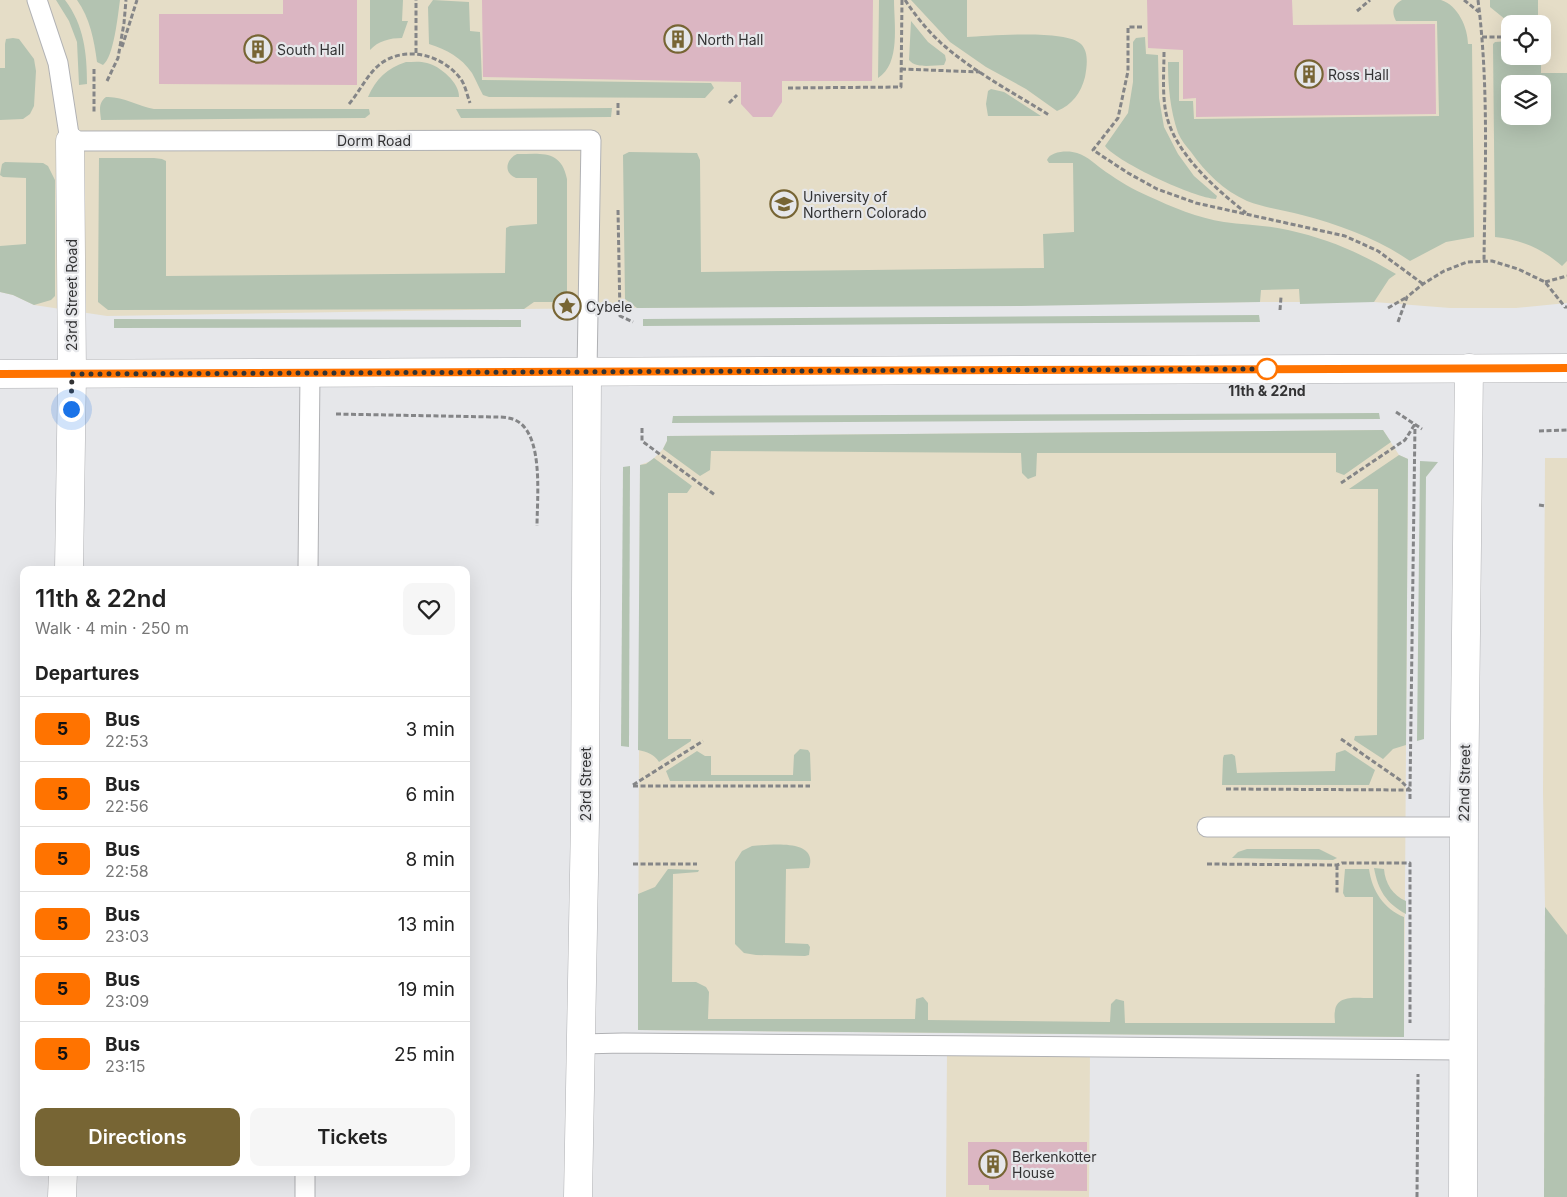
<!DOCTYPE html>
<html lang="en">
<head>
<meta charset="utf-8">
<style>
  body { margin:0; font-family:Inter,sans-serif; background:#f6f6f6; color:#222; height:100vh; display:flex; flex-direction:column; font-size:19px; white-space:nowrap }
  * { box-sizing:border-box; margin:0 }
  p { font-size:16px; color:#767676 }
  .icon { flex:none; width:28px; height:28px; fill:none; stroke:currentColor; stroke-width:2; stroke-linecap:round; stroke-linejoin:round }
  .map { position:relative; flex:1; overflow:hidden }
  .panel { position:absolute; left:20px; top:566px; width:450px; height:610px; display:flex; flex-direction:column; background:#fff; border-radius:10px; box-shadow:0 5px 20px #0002 }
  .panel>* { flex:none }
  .badge { padding:0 10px; border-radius:8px; font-size:18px; line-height:32px }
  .tools { position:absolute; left:1501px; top:15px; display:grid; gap:10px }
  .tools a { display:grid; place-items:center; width:50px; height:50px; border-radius:10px; background:#fff; box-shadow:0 5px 20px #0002; font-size:25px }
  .you { position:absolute; width:25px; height:25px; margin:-12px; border:4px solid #fff; border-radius:50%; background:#1a73e8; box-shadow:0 0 0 8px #1a73e833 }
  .map>.badge { position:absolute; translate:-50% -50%; box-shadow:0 0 0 2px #fff }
  h2 { padding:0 15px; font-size:19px; line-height:45px }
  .round { display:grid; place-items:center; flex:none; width:52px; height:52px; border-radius:10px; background:#f6f6f6 }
  .overview { display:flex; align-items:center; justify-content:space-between; height:85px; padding:0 15px }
  h1 { font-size:24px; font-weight:600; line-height:38px }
  .cta { display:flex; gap:10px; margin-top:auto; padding:10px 15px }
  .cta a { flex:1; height:58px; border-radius:10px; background:#776534; color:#fff; font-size:20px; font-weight:600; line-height:58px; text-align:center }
  .cta a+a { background:#f6f6f6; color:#222 }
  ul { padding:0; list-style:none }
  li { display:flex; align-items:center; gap:15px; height:65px; padding:0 15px; border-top:1px solid #e0e0e0 }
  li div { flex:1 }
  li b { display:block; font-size:19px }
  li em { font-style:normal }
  li .badge { min-width:55px; font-weight:700; text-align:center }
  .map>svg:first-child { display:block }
</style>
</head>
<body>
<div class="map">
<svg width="1567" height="1197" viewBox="0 0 1567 1197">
  <rect width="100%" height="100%" fill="#e6e7ea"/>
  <g fill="#e5ddc7" fill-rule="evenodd">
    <path d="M0 0H1567V303L1516 308H1450L1374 302H1260L520 309 107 316 34 305 13 295 0 292ZM1510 24H1542V56H1510ZM1510 84H1542V116H1510Z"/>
    <polygon points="1383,430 1399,455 1408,459 1404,1037 638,1030 640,465 651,461 663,449 667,441 667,436"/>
    <polygon points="1545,458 1567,458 1567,1197 1544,1197 1545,907 1543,792"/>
    <polygon points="947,1050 1090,1052 1089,1197 946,1197"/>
  </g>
  <g fill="#b3c3b1" fill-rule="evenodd">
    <path d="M56 0H65C84 25 87 53 87 84L79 85 77 42 69 21Z"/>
    <path d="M77 0H120C118 14 114 57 103 65L97 62C94 40 90 18 77 0Z"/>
    <path d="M370 0H403L402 21H408L402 38C390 38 378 41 370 50Z"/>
    <path d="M433 0 469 2 470 31 480 32 482 80 711 83 714 88 705 98 489 97 483 95C479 88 476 80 472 73 461 57 447 50 429 44L428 7Z"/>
    <path d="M879 0H894C894 23 901 64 878 78Z"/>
    <path d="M911 0H967V37C990 36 1065 29 1081 44 1089 52 1087 66 1085 77 1081 93 1072 105 1057 111L1026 89 986 67 950 42Z"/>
    <path d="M1402 0C1411 0 1433 0 1441 0 1458 5 1468 28 1468 44H1472L1474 237 1446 242 1410 261C1378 239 1340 225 1302 215 1284 210 1265 208 1247 201 1223 190 1206 173 1191 152 1186 146 1181 140 1178 133 1170 109 1168 86 1168 62H1179V101H1193L1194 119 1439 116 1437 21H1396C1391 12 1393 5 1402 0Z"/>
    <polygon points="1490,0 1538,0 1538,24 1511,24 1490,7"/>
    <path d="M911 21 928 42 945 55 946 60 944 65C933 65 916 69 909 60Z"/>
    <path d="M1145 37 1146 54 1158 55 1159 98 1164 127 1178 154 1194 176 1217 196 1216 199C1195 198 1118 163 1105 146L1128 113 1133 82V42L1136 38Z"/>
    <polygon points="13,38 19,39 34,59 36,71 34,106 30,114 23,119 0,120 0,68 5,68 5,44 6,39"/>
    <path d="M1510 41V56H1541V73H1567V261L1562 266C1543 249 1520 239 1495 237L1493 44 1495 42ZM1510 84H1542V116H1510Z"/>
    <path d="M406 62C413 62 420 61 427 63 440 66 460 83 459 97H368C376 79 387 68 406 62Z"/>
    <polygon points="991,89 1004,92 1041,116 988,116 986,104 988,91"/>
    <path d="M106 97C122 96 138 106 154 109H369L370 114 365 118 101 120C100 110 98 103 106 97Z"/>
    <polygon points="612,108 611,117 461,118 456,109"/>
    <path d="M629 152 697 153 700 160 701 272 1044 268 1043 234 1074 232 1073 163H1049L1047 160C1050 151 1069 150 1077 153 1088 156 1097 166 1106 172 1119 181 1134 190 1148 196 1172 207 1198 218 1224 222 1245 225 1267 225 1288 230 1329 239 1360 253 1396 274L1389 279 1374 302 1300 304 1299 289 1261 290 1260 302 1021 306 637 308 625 299 623 155Z"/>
    <path d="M517 154C541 154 561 149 567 179V306L562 302H534L524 309 108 310 98 302 99 158H154L162 159 166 161V276L505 273 506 228 510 226 537 224V178H516C503 173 506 159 517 154Z"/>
    <polygon points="5,162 43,163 48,166 55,180 55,296 51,300 34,305 13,295 0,292 0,246 26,244 26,178 3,177 0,175 2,164"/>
    <polygon points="1259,315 1260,322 643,326 643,319"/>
    <polygon points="114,319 521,320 521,327 114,328"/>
    <polygon points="1379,413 1380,419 672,423 673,416"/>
    <polygon points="1383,430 1391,442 1344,475 1336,472 1336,453 1037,453 1036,476 1028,479 1022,473 1021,453 711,451 710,470 700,476 663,449 667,441 667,436"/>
    <polygon points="1399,455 1408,459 1406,745 1393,749 1383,759 1354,740 1355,736 1377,735 1378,489 1349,489"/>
    <path d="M654 458 692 486 687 493H668V739H691V741L659 762C654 754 647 752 638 750L640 465 646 464Z"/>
    <polygon points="1420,461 1438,462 1426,477 1424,739 1417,741"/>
    <polygon points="630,466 629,747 621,746 623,467"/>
    <polygon points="800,749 808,750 810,753 811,781 670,781 666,771 697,751 705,756 711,756 711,775 793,775 794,755"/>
    <polygon points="1345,750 1375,770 1369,785 1222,785 1223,758 1224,755 1232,754 1235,756 1237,773 1335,771 1336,753"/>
    <path d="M752 846C769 845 819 838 809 868L786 869 785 943 808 944 810 947 809 955 805 956 756 955 744 953 735 944V862L742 851Z"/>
    <polygon points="1247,849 1319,849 1337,858 1333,860 1232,858 1238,852"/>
    <path d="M1374 868 1384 869C1385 883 1393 896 1406 901V914C1386 903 1378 890 1374 868Z"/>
    <path d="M668 869 699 870 698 872 673 874 672 982H696L706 987 709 992 708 1019H915L916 999 923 997 928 1003V1020L1110 1022 1111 1004 1116 999 1124 1001 1125 1023H1335C1335 1020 1334 1015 1335 1011 1337 993 1361 999 1373 998V897H1345L1343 893 1345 869H1369C1372 891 1384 909 1404 917V1037L638 1030V894L655 887Z"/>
    <polygon points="1545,907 1567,935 1567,1197 1544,1197"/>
  </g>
  <g fill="#dbb6c2">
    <polygon points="283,0 357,0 357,85 159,84 159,14 283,14"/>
    <polygon points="482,0 873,0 872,81 782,81 782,102 772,117 753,117 741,104 741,82 483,77"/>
    <polygon points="1147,0 1292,0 1293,25 1435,24 1436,114 1196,117 1196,98 1183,99 1183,50 1148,48"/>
    <polygon points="968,1142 1087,1142 1087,1191 989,1190 989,1185 968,1185"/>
  </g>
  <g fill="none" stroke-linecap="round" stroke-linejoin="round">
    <g stroke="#b0b1b4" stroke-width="21">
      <g id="lane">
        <polyline points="37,0 58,63 70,141 591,140 587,371"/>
        <polyline points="308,570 310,373"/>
        <polyline points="1207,827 1464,827"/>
        <polyline points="581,1044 623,1043 1463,1050"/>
        <polyline points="305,1197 305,1172"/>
      </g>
    </g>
    <g stroke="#b0b1b4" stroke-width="29">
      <g id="street">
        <polyline points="69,570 72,374 70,141"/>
        <polyline points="62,1197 63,1172"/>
        <polyline points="578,1197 585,820 587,371"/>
      </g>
    </g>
    <g stroke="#b0b1b4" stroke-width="29">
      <g id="secondary">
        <polyline points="0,374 1567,368"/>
        <polyline points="1463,1197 1464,810 1469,368"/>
      </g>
    </g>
    <g stroke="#848587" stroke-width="3" stroke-dasharray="5 2.5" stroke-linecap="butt">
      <path d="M905 0C915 15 927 30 940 42 969 69 1014 93 1049 115"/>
      <polyline points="1464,0 1479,12"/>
      <path d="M1478 0C1489 87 1485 174 1484 261"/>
      <polyline points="1357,11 1370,0"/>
      <polyline points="1142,27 1128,27 1128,71 1118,118 1093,150 1128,173 1157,189 1196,203 1345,236 1378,251 1423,284"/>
      <polyline points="1482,37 1510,37"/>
      <polyline points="122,47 137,0"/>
      <path d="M1164 52C1164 72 1162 93 1166 113 1174 153 1216 189 1246 213"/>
      <polyline points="416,53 416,0"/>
      <polyline points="94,69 94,113"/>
      <polyline points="901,69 980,72"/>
      <polyline points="107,81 118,58 124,23 126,0"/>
      <polyline points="788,88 901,87 902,0"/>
      <polyline points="618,103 618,115"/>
      <polyline points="729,103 737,95"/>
      <path d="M349 104C361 90 368 72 383 62 408 46 442 55 460 78 465 84 467 95 470 103"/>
      <polyline points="618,210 620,316 633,322"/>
      <polyline points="1545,282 1567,276"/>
      <polyline points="1388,308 1407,297"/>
      <polyline points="1280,310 1281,297"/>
      <polyline points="1398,322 1407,297 1423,284 1444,271 1467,262 1492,261 1518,269 1545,282 1565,307 1567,307"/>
      <polyline points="1396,412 1422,429"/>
      <path d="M336 414 494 417C501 417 510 417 517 421 544 436 537 499 537 526"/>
      <polyline points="642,428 642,441 715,495"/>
      <polyline points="1539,431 1567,430"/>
      <polyline points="1341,483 1405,440 1415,424"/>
      <polyline points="1539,505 1546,506"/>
      <polyline points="1341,739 1400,780 1410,790 1410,800"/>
      <polyline points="633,785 703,741"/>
      <polyline points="633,786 810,786"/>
      <polyline points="1226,789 1410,790 1415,424"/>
      <polyline points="633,864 697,864"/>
      <polyline points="1207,864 1337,865 1342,863 1410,863 1410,1023"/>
      <polyline points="1337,865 1337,893"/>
      <polyline points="1417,1197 1418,1074"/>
    </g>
    <use href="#lane" stroke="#fff" stroke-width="19"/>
    <use href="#street" stroke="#fff" stroke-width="28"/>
    <use href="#secondary" stroke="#fff" stroke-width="28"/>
  </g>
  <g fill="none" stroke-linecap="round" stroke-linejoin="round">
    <g stroke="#fff" stroke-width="11">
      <polyline id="line" points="0,374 1567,368"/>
    </g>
    <use href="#line" stroke="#ff7300" stroke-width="8"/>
    <polyline stroke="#333334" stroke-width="5" stroke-dasharray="0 9" points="71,409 72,374 1267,369"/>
  </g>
  <defs>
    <g id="building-ring" transform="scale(1.4375)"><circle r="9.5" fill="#e6e7ea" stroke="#776534" stroke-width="1.5"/><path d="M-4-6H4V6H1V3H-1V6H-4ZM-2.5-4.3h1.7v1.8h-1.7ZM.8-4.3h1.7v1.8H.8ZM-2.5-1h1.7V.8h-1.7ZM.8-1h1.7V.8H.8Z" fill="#776534"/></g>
    <g id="university-ring" transform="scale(1.4375)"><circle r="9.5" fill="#e6e7ea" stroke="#776534" stroke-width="1.5"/><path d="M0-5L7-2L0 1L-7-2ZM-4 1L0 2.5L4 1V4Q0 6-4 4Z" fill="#776534"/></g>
    <g id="sight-ring" transform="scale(1.4375)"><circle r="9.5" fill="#e6e7ea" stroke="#776534" stroke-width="1.5"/><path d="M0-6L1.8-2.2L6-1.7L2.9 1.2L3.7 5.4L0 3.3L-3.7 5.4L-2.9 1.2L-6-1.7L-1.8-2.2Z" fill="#776534"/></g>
  </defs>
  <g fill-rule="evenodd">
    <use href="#building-ring" x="678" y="39"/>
    <use href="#building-ring" x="258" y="49"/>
    <use href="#building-ring" x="1309" y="74"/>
    <use href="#university-ring" x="784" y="204"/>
    <use href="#sight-ring" x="567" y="306"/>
    <use href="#building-ring" x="993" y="1164"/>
  </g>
  <circle fill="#fff" stroke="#ff7300" stroke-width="2.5" cx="1267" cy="369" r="10"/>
  <g text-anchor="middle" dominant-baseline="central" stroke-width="4.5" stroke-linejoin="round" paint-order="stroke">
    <g font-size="14" fill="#333334" stroke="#e6e7ea" text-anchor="start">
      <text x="697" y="39">North Hall</text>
      <text x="277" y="49">South Hall</text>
      <text x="1328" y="74">Ross Hall</text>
      <text x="803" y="196">University of<tspan x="803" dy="16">Northern Colorado</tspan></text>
      <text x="586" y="306">Cybele</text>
      <text x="1012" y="1156">Berkenkotter<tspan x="1012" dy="16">House</tspan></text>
    </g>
    <g font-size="14" fill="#333334" stroke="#e6e7ea">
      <text x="374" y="140">Dorm Road</text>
      <text transform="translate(71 295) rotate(-90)">23rd Street Road</text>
      <text transform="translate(1464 783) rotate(-89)">22nd Street</text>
      <text transform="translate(585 784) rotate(-90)">23rd Street</text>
    </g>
    <g font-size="14" font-weight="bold" fill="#333334" stroke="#e6e7ea">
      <text x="1267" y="390">11th &amp; 22nd</text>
    </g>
  </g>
</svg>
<div class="tools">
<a><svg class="icon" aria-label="locate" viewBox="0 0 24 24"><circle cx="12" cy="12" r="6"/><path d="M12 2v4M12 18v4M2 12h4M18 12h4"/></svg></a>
<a><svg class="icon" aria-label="layers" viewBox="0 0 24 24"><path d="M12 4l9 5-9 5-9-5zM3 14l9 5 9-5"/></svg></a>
</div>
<div class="you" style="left:71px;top:409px"></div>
<section class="panel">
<div class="overview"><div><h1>11th &amp; 22nd</h1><p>Walk · 4 min · 250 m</p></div><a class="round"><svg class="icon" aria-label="heart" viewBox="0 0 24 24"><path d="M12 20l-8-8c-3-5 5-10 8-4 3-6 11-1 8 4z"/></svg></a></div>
<h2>Departures</h2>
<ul>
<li><span class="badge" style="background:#ff7300;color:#111">5</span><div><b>Bus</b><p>22:53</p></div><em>3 min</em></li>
<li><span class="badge" style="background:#ff7300;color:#111">5</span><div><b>Bus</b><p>22:56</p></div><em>6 min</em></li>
<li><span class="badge" style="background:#ff7300;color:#111">5</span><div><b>Bus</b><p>22:58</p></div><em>8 min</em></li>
<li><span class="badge" style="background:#ff7300;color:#111">5</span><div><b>Bus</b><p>23:03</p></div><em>13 min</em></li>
<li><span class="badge" style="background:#ff7300;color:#111">5</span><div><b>Bus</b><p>23:09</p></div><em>19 min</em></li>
<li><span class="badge" style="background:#ff7300;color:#111">5</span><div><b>Bus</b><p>23:15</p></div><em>25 min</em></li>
</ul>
<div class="cta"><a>Directions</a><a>Tickets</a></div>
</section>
</div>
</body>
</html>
